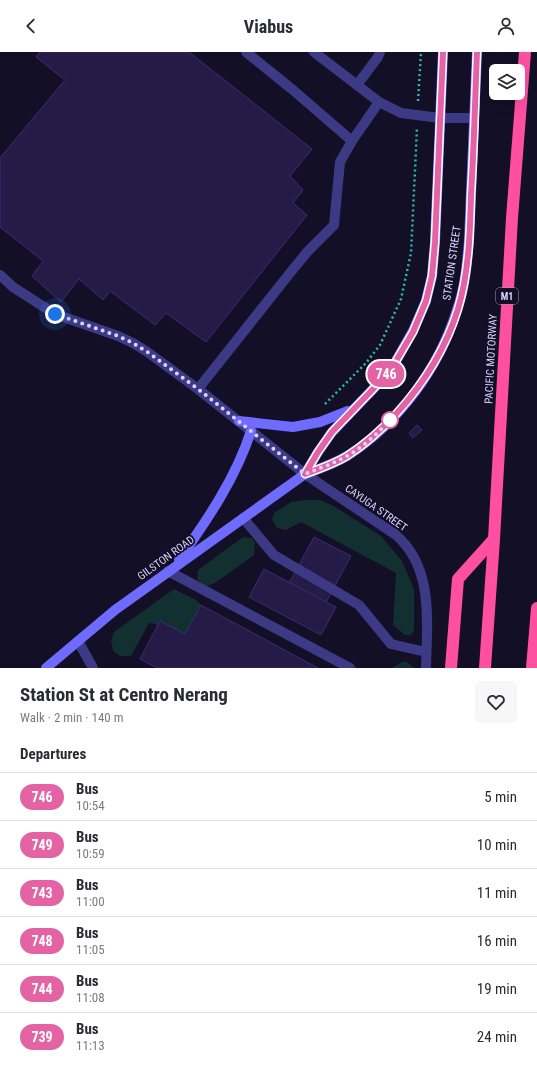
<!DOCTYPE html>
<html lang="en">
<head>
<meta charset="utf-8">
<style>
  body { margin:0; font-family:"Roboto Condensed",sans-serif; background:#f7f7f7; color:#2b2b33; height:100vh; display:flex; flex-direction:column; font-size:15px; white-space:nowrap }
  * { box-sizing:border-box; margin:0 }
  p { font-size:13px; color:#7c7c81 }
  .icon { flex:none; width:22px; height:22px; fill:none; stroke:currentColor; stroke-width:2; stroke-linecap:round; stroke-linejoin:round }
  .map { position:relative; height:616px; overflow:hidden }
  .drawer { display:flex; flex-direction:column; background:#fff; flex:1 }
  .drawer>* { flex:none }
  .badge { padding:0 8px; border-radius:13px; font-size:14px; line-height:26px }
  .tools { position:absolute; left:489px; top:12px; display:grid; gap:8px }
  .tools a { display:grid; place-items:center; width:36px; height:36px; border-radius:6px; background:#fff; box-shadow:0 4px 16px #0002; font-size:20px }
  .you { position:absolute; width:20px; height:20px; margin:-10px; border:3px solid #fff; border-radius:50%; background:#1a73e8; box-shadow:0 0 0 6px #1a73e833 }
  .map>.badge { position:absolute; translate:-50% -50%; box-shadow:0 0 0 2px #fff }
  h2 { padding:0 20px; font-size:15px; line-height:36px }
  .round { display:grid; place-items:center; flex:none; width:42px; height:42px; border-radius:6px; background:#f7f7f7 }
  .overview { display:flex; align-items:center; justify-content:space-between; height:68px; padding:0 20px }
  h1 { font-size:19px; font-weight:700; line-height:30px }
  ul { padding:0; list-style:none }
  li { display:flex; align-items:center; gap:12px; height:48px; padding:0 20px; border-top:1px solid #e1e1e2 }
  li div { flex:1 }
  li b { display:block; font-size:15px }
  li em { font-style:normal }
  li .badge { min-width:44px; font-weight:700; text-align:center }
  header { display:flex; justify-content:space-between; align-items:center; height:52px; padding:0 20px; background:#fff; font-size:18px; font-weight:700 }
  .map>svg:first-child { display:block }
</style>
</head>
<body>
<header><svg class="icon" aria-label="back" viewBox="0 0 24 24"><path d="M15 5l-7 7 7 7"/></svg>Viabus<svg class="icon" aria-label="person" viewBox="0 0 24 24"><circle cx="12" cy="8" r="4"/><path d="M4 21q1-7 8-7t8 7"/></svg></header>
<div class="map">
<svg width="537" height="616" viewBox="0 0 537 616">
  <rect width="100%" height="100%" fill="#130f26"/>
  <g fill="#12302f">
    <polygon points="306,448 320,448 332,453 381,484 402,509 414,537 414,579 411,583 405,583 393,573 396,521 301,470 286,478 277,476 272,468 274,461 291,450"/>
    <polygon points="243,485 252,486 255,491 254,503 215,531 204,535 197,527 198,518"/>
    <polygon points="174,537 196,548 201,553 185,582 158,573 149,571 131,604 120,604 113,599 111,588 114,580"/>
    <polygon points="402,610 407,610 413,615 413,616 392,616"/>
  </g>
  <g fill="#241b47" stroke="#3b2d73">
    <polygon points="40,0 189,0 312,97 290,124 303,138 293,151 307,163 206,290 166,261 155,273 110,239 103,248 79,227 61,250 32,224 43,209 0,175 0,106 65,28 36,5"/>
    <polygon points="417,373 422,378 413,386 409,381"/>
    <polygon points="314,485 351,504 323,556 286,537"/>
    <polygon points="264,517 336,555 321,583 249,545"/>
    <polygon points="201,553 318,616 157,616 140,607 160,569 185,582"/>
  </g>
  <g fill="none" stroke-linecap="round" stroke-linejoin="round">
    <g stroke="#2fb8b0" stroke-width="2.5" stroke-dasharray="2 3" stroke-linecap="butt">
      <polyline points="418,49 421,0"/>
      <polyline points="325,352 366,311 380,293 401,247 411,201 417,76"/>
    </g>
    <g stroke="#3d3a85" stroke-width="10">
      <polyline points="246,0 293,38 352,89"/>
      <polyline points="314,0 379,50 401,61 440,66 474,66"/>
      <polyline points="357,33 378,5 380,0"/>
      <polyline points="0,223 13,235 55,262 118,284 133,291 146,299 198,337 305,422"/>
      <polyline points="198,337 290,221 308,199 334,173 340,110 352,89 379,50"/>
      <polyline points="243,466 274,503 359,553 391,592 426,600"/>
      <polyline points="168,519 350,616"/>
      <polyline points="78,589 93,616"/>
    </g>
    <path stroke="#3d3a85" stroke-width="10" d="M305 422 396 483C434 516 427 570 426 616"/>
    <g stroke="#6f6bff" stroke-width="10">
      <polyline points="239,369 293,375 320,370 348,359"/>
      <polyline points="305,422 318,400 332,380 376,334 396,309 413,279 426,249 432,224 435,190 443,0"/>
      <path d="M179 508C207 468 236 426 251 379"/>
      <path d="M46 616 115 558 305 422C319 417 334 412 347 404 399 371 439 316 457 258 465 236 467 212 469 189L477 0"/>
    </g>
    <g stroke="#ff4fa3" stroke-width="12">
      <polyline points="451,616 458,527 494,487"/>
      <polyline points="485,616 494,487 512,166 525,0"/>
      <polyline points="532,616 537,556"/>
    </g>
  </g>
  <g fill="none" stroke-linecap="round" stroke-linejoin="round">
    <g stroke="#fff" stroke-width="9">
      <path id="line" d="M443 0 435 190 432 224 426 249 413 280 396 309 376 334 332 380 318 400 305 422C319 417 334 412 347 404 366 392 382 377 397 361 424 331 446 296 458 257 469 220 470 181 471 143 474 95 475 48 477 0"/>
    </g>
    <use href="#line" stroke="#e463a4" stroke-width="6"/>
    <path stroke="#d9d4ff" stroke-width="4" stroke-dasharray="0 7.2" d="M55 262 118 284 133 291 146 299 198 337 305 422C318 417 332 412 345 405 361 397 378 381 390 368"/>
  </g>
  <circle fill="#fff" stroke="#e463a4" stroke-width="2" cx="390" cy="368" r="8"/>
  <g text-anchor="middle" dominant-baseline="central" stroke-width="3.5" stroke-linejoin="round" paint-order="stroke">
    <rect fill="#130f26" stroke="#9e99be" stroke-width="1" x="496" y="236" width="22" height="16" rx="3"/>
    <g font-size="10" font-weight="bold" fill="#d9d4ff">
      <text x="507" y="244">M1</text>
    </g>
    <g font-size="11" fill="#d9d4ff" stroke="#130f26">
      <text transform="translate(452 211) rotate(-82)">STATION STREET</text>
      <text transform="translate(491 307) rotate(-87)">PACIFIC MOTORWAY</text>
      <text transform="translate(376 456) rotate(35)">CAYUGA STREET</text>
      <text transform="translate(166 506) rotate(-36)">GILSTON ROAD</text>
    </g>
  </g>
</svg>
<div class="tools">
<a><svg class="icon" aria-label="layers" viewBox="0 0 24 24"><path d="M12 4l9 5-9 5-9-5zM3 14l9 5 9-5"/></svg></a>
</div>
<div class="you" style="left:55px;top:262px"></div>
<b class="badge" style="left:386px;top:322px;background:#e463a4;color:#fff">746</b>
</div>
<section class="drawer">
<div class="overview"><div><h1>Station St at Centro Nerang</h1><p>Walk · 2 min · 140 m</p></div><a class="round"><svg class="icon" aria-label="heart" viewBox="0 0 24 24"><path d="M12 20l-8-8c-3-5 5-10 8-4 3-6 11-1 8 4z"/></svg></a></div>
<h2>Departures</h2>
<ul>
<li><span class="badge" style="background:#e463a4;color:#fff">746</span><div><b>Bus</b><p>10:54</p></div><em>5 min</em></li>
<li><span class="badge" style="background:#e463a4;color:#fff">749</span><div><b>Bus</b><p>10:59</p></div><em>10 min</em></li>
<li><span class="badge" style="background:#e463a4;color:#fff">743</span><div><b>Bus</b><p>11:00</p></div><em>11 min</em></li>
<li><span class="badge" style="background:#e463a4;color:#fff">748</span><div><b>Bus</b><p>11:05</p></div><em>16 min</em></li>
<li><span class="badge" style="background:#e463a4;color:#fff">744</span><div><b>Bus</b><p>11:08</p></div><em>19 min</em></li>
<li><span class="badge" style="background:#e463a4;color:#fff">739</span><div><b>Bus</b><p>11:13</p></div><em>24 min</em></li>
</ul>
</section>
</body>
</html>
